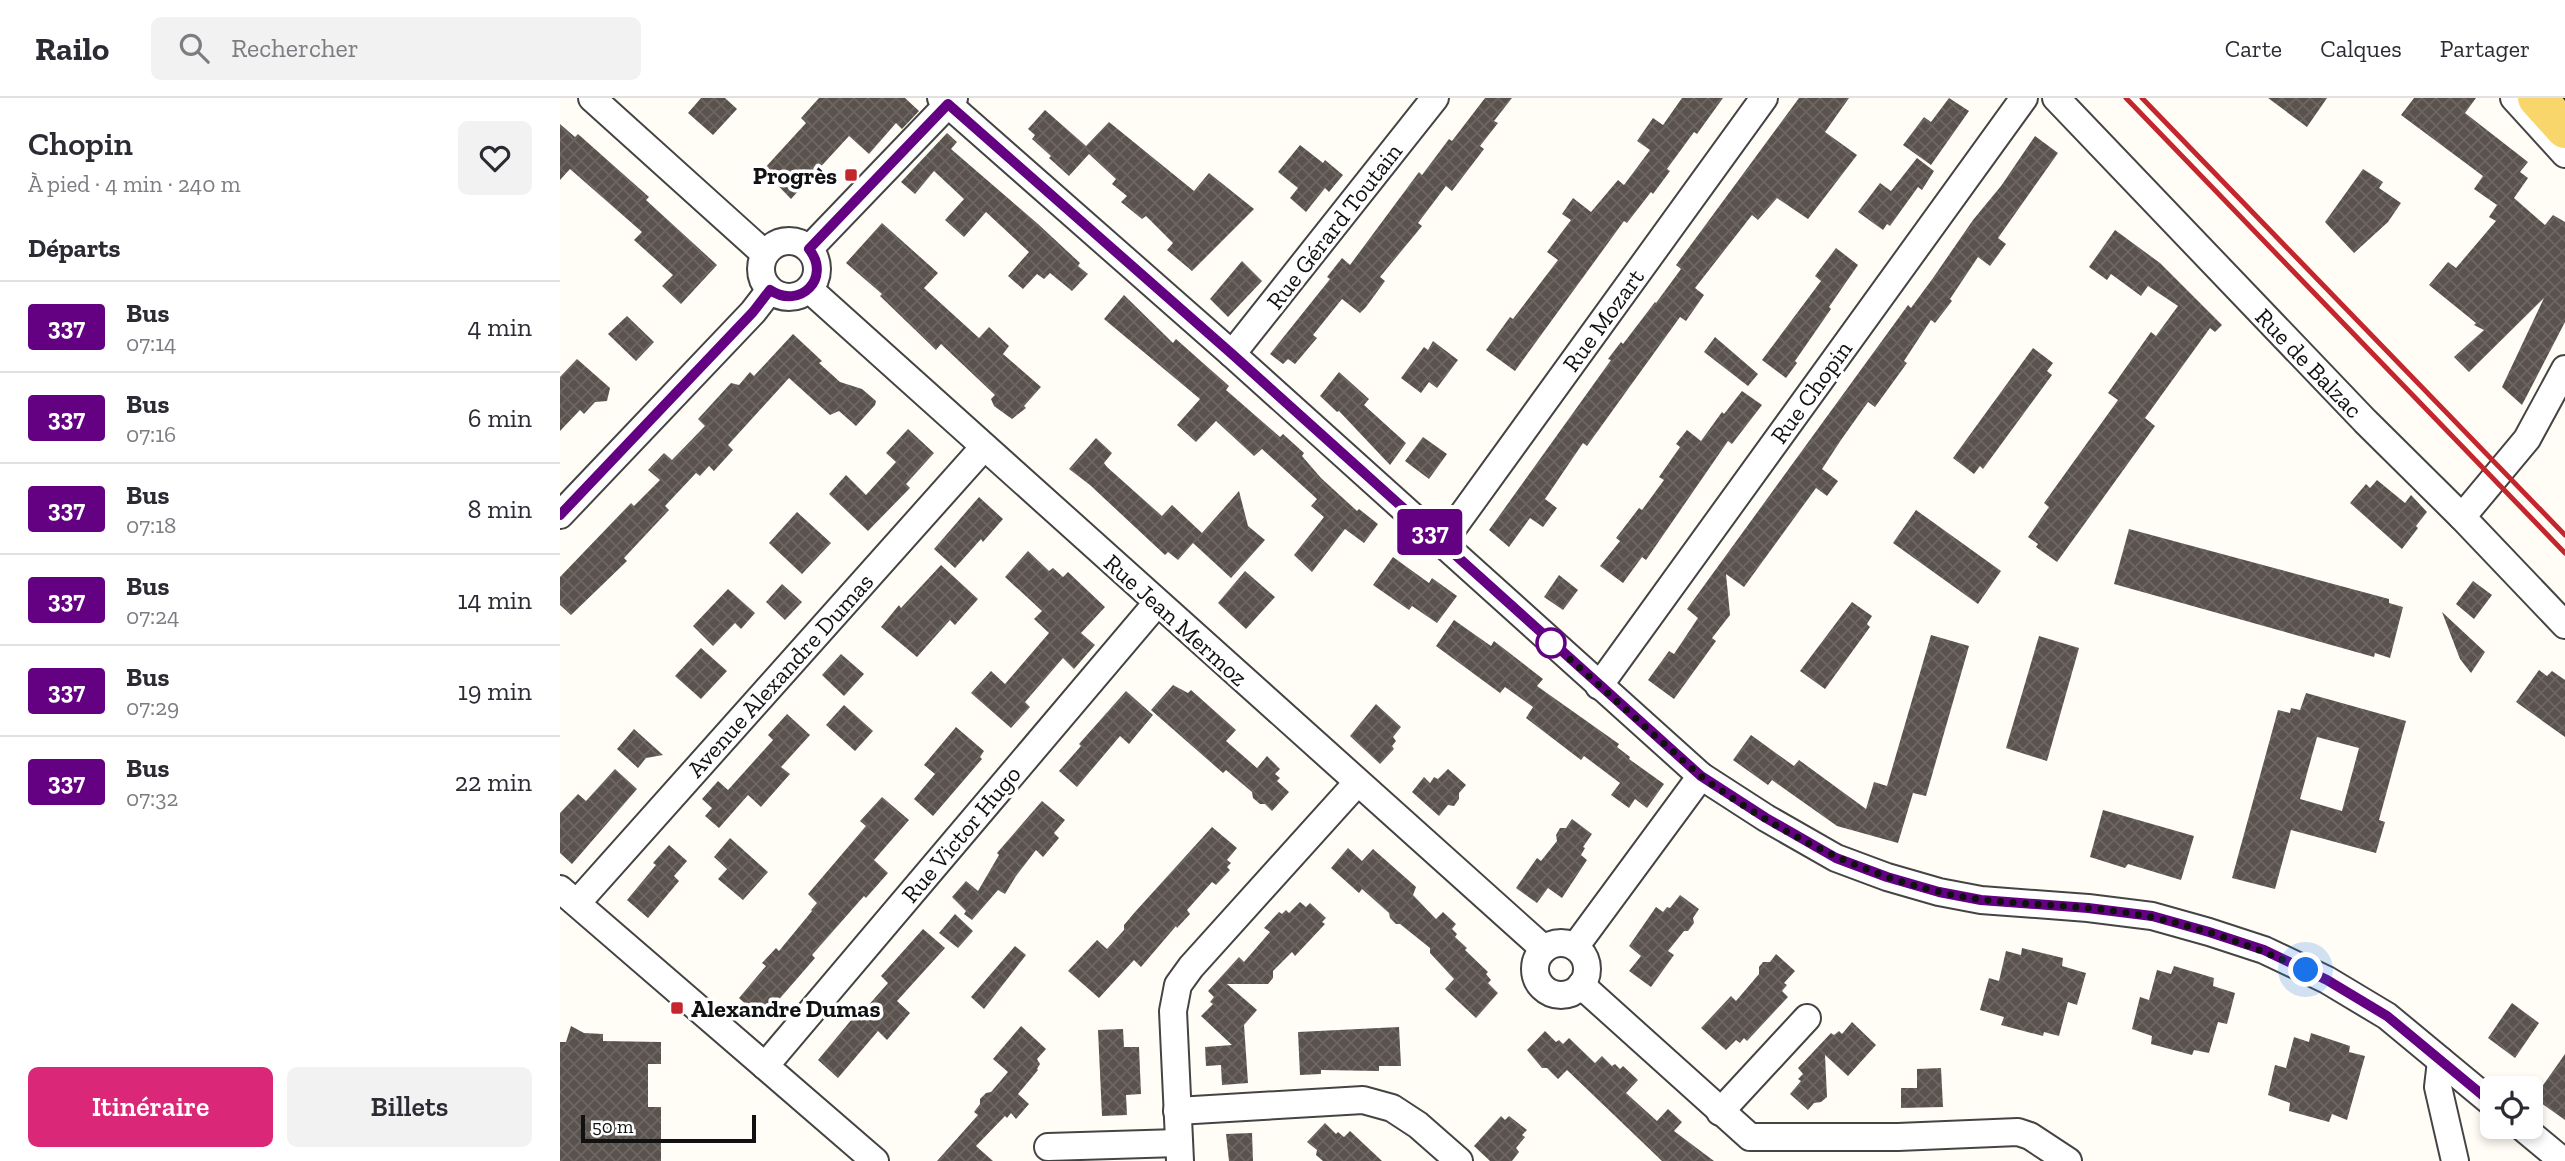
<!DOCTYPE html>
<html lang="fr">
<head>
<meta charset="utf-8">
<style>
  body { margin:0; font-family:"Zilla Slab",serif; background:#f2f2f3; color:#2b2b33; height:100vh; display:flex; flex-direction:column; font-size:26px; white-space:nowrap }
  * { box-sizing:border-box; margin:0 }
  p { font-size:23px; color:#7c7c81 }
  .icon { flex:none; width:38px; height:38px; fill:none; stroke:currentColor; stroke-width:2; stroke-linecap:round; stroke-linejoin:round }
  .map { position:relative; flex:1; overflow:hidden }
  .panel { display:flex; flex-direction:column; background:#fff; width:560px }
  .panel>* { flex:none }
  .badge { padding:0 14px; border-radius:5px; font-size:24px; line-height:46px }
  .buttons { position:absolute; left:1920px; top:978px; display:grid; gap:14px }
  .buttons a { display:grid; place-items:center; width:63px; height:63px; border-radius:10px; background:#fff; box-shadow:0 4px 10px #0003; font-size:35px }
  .scale { position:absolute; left:21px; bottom:18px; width:175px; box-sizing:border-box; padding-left:7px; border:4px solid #111; border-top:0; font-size:19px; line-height:24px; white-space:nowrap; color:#111; -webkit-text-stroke:5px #fff; paint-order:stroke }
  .you { position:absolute; width:35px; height:35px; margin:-18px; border:5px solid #fff; border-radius:50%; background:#1a73e8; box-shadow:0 0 0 10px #1a73e833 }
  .map>.badge { position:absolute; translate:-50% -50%; box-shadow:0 0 0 4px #fff }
  h2 { padding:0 28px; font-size:26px; line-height:63px }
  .round { display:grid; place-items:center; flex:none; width:74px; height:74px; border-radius:10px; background:#f2f2f3 }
  .summary { display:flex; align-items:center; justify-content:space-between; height:119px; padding:0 28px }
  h1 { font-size:33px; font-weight:600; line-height:52px }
  .cta { display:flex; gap:14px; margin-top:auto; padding:14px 28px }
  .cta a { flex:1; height:80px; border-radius:10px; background:#db2777; color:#fff; font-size:28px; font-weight:600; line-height:80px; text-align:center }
  .cta a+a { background:#f2f2f3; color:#2b2b33 }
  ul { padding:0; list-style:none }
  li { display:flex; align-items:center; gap:21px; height:91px; padding:0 28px; border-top:2px solid #e1e1e2 }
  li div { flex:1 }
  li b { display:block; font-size:26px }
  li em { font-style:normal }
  li .badge { min-width:77px; font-weight:700; text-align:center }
  header { display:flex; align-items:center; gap:42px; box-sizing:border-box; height:98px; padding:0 35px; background:#fff; border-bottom:2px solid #e1e1e2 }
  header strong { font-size:33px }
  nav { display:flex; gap:38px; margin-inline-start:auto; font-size:24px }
  .search { width:490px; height:63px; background:#f2f2f3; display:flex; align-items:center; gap:18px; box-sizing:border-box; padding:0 24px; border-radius:10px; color:#7c7c81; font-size:26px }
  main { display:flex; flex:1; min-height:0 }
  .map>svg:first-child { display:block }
</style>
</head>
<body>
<header>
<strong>Railo</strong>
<div class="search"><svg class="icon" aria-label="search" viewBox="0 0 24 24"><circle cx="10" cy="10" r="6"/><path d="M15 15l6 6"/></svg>Rechercher</div>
<nav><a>Carte</a><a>Calques</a><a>Partager</a></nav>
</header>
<main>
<section class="panel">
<div class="summary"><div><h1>Chopin</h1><p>À pied · 4 min · 240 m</p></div><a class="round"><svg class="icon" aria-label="heart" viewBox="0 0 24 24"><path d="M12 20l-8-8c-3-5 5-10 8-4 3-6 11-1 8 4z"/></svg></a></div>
<h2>Départs</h2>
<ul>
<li><span class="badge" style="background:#640082;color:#fff">337</span><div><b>Bus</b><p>07:14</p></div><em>4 min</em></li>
<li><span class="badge" style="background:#640082;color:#fff">337</span><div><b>Bus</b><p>07:16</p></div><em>6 min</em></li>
<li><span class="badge" style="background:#640082;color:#fff">337</span><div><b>Bus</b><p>07:18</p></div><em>8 min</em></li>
<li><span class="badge" style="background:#640082;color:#fff">337</span><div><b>Bus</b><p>07:24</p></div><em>14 min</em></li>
<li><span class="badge" style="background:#640082;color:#fff">337</span><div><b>Bus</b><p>07:29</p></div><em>19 min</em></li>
<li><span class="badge" style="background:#640082;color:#fff">337</span><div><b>Bus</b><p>07:32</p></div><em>22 min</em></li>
</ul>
<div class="cta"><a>Itinéraire</a><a>Billets</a></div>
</section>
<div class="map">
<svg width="2005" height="1063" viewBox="0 0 2005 1063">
  <defs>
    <pattern id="building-cross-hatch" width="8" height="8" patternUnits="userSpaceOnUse" patternTransform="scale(1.75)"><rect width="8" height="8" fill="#5a524d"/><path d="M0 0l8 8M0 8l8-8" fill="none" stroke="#6d6662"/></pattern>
  </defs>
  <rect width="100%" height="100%" fill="#fffdf5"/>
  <g fill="url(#building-cross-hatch)" fill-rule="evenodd">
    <polygon points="141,0 165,0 177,11 153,37 128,15"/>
    <polygon points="259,0 345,0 359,13 342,31 336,25 309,56 289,38 231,101 203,72 246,25 241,20"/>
    <polygon points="925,0 952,0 934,23 938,25 920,48 924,51 892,93 886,88 858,125 862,128 820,179 825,183 806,209 800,215 782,201 753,237 757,240 735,266 728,261 723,266 710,256 770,181 767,179 782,160 790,167 859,74 862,77 889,41 892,43"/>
    <polygon points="1122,0 1163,0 1137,36 1134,34 1107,71 1110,73 1093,96 1091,94 1067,125 1064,123 955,273 926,252 950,219 953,221 998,162 987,154 1011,122 1002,116 1013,100 1031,114 1058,82 1064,87 1090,52 1077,43 1093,20 1103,27"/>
    <polygon points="1239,0 1289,0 1265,34 1297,57 1248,121 1217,100 1198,122 1192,117 1135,190 1144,197 1126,223 1120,219 1027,348 1023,345 985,401 997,410 983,429 970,420 949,449 929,432 1051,262 1048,261 1061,244 1063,246 1095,204 1096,205 1121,171 1116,167"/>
    <polygon points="1389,0 1409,13 1371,67 1343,47 1364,19 1371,24"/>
    <polygon points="1708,0 1767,0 1747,29"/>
    <polygon points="1854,0 1916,0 1905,15 1968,64 1960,74 1968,80 1954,100 1985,127 1993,117 2005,124 2005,224 1962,307 1942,289 1984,200 1909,274 1894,259 1924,232 1914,227 1916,225 1869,187 1888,164 1896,170 1936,123 1929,119 1937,107 1914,91 1923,78 1841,17"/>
    <polygon points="485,12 526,48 549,24 634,93 649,75 694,111 632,173 607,152 613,145 586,118 582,121 561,104 567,98 552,86 556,81 529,56 509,78 489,60 491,58 472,41 475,37 468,31"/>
    <polygon points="0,26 15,39 18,36 89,99 86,102 157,167 121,206 102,188 113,177 74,142 82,134 10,71 0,82"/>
    <polygon points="387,35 397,44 391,51 478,126 520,165 518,168 528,176 512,193 490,175 484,181 477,176 463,191 448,178 469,154 426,114 404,139 385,122 404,101 374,73 355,96 341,84"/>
    <polygon points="1475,38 1498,55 1438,140 1446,146 1430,168 1418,159 1390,201 1392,203 1375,225 1371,222 1344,263 1347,265 1315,309 1308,304 1281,342 1262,371 1278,383 1267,398 1256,390 1184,489 1166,476 1170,517 1152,540 1156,543 1114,601 1088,582 1109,553 1114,556 1138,520 1127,511 1348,207 1351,210 1373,180 1413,122 1441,88"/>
    <polygon points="740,47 763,65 765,62 783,77 769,94 765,90 746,114 730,100 738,90 718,74"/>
    <polygon points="1357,60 1374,73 1362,92 1358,89 1330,128 1327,126 1323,132 1298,114 1320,85 1331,93"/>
    <polygon points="1803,71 1823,84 1819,90 1841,105 1828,124 1794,155 1765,124"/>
    <polygon points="322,125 378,175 364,190 419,240 429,229 449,248 443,256 481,289 464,308 466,310 452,321 434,308 431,301 435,297 381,246 376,252 320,198 322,196 286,165"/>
    <polygon points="1555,132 1600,165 1662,227 1655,234 1650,230 1585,320 1595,328 1497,464 1476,449 1478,446 1468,439 1489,409 1484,405 1558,302 1548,295 1591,234 1596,238 1618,208 1588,188 1581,198 1551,176 1547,182 1529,169"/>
    <polygon points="1276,150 1298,167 1269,209 1271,211 1235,263 1237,265 1226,280 1202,262 1261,183 1255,178"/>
    <polygon points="682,163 702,183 668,219 650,201"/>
    <polygon points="564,197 613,245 616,241 669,288 666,292 720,339 723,336 744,355 742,358 761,380 797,413 799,411 818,426 804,445 785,431 752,474 734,457 764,419 751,408 757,401 702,351 694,358 656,323 636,344 617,327 640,301 544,221"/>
    <polygon points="67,218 94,244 76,263 48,236"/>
    <polygon points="233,236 262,263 259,265 280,284 302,291 316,303 315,307 296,328 279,313 270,317 229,280 168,347 173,352 154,373 149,368 140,378 136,375 105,408 109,412 64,460 67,463 11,517 0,507 0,479 71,405 74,408 100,382 88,372 104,355 112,362 145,328 138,321 171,285 179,287 190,274 194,278"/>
    <polygon points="1155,239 1198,276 1188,288 1144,254"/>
    <polygon points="873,243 898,262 877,290 869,284 861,295 841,280 864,249 868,252"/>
    <polygon points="1473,250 1493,265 1487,273 1492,277 1423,371 1420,368 1414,376 1393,360"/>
    <polygon points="17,261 50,290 47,303 35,304 24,316 20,312 0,333 0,279"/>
    <polygon points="779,274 809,301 804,307 846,345 830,367 779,313 777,314 760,298"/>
    <polygon points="1182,293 1202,307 1172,346 1168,343 1086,462 1082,459 1063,485 1040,468 1060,443 1056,440 1079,410 1082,412 1104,382 1099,379 1120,349 1116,346 1127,332 1141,343 1162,314 1164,316"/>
    <polygon points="348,331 374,355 346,386 350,390 308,433 269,396 286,377 306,397 336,364 326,355"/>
    <polygon points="863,339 887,356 869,381 845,363"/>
    <polygon points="536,340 552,355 544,365 547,369 602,418 612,407 642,435 679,393 688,428 705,442 671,480 633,445 618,462 608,454 605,457 530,387 509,371"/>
    <polygon points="1817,382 1845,405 1851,397 1867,414 1856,428 1858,430 1842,451 1790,405 1806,386 1810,390"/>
    <polygon points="419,399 443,421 423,444 421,441 395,470 374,451"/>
    <polygon points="1356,412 1441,473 1418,506 1333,445"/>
    <polygon points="237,414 271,445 242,476 209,445"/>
    <polygon points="1569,431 1829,501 1829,505 1843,509 1830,560 1815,555 1814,559 1554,486"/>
    <polygon points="468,453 489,473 493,470 503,479 508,474 545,509 521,535 535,547 514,571 503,560 465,604 470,609 451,630 411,595 431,573 445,586 489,535 474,521 482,513 445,479"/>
    <polygon points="833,459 869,485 872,480 897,498 877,525 852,508 849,512 813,487"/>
    <polygon points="381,467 418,501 395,527 390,522 357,559 321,529 339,507 341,510"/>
    <polygon points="685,473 715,499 686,531 658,505"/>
    <polygon points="999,477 1018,492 1003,512 984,499"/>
    <polygon points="1913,483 1932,497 1914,521 1896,506"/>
    <polygon points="222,486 242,504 225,522 206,504"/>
    <polygon points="168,491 195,515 181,531 175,525 153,548 133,528"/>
    <polygon points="1292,504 1312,518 1307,526 1310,529 1265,591 1240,573"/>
    <polygon points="1882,514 1925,554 1911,575 1900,561"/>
    <polygon points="894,522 931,548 934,543 983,581 977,588 1059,646 1057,649 1070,659 1069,661 1104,686 1087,710 1075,701 1069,710 1051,697 1060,685 1024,658 1021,662 966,620 973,609 945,589 940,595 876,548"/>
    <polygon points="1371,537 1409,548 1366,698 1353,695 1338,745 1277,728 1212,682 1208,687 1173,662 1191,637 1234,668 1239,662 1306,711 1314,684 1327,688"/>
    <polygon points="1479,538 1519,550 1487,663 1446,650"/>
    <polygon points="141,550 167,573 141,601 115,578"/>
    <polygon points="281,556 304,576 284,598 262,577"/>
    <polygon points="1979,572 1987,578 1992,573 2005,582 2005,639 1956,604"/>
    <polygon points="613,587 628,595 631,592 676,632 666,643 697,670 707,658 720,671 715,676 720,680 717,683 729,694 712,713 705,706 700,706 693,700 692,694 666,672 663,675 591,612"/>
    <polygon points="566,593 593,617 569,646 560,638 517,689 499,673 521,648 519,646"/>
    <path d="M1746 595 1846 623 1819 722 1825 724 1816 755 1731 732 1715 791 1672 780 1718 612 1730 615 1731 610 1740 612ZM1757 639 1799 650 1782 713 1740 701Z"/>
    <polygon points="816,606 841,629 833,639 836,643 832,648 834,651 820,666 790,638"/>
    <polygon points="284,607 313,633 295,653 266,627"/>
    <polygon points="227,616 250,637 221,669 230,676 201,709 188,697 159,730 145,718 152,710 142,701 158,683 168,692 213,642 208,637"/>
    <polygon points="396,629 424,653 420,659 422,661 373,718 354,701 375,676 364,667"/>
    <polygon points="74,631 103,657 86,660 78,670 57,651"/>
    <polygon points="55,671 77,691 12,766 0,755 0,715 18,696 26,703"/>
    <polygon points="888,671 906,687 899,695 899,701 894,708 888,707 879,718 852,694 864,679 870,685 874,679 878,681"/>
    <polygon points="322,699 349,722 314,762 328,775 306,800 304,798 252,857 255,860 202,921 179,900 206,868 202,865 216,850 219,853 252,813 251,812 257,805 248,796 306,728 300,723"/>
    <polygon points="482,703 505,722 494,735 499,740 483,759 476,752 456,778 445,796 438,792 412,822 404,816 406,813 392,799 406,783 418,793 439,757 437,755"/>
    <polygon points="1543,712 1634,738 1621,782 1568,766 1565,770 1530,759"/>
    <polygon points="1012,721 1032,736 1023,749 1025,750 1021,757 1027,762 1002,800 988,790 977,805 956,790 977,760 981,763 997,743 996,737 1000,730 1006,730"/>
    <polygon points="652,729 677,750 667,762 671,765 667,769 670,772 656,787 652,784 627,812 630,816 617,830 616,828 581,869 574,862 539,900 508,873 537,842 547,851 564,832 564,827 575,814"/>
    <polygon points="170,740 208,774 183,802 158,781 167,771 154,759"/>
    <polygon points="109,747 127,763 114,778 119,783 88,820 67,802 96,767 93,765"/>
    <polygon points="788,750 802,763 813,751 856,789 853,797 876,821 883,814 896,826 892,831 897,836 895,839 907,850 905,852 928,874 926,876 931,882 928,885 938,895 916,920 885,891 894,881 870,855 870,850 840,826 836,826 830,820 829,815 802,791 799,795 771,770"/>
    <polygon points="1120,797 1139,811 1133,820 1134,825 1128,833 1124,833 1108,853 1114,857 1091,889 1069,873 1081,858 1069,848 1096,809 1103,814 1107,809 1110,810"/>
    <polygon points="740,804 746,809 750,805 766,820 762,824 765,826 735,858 732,854 713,873 713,880 708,886 667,886 697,912 684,927 688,985 662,987 661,967 646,968 645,949 672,947 641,918 653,906 650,904 654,899 648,893 679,859 684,864 710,834 704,830 719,814 722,816 726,812 729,815"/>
    <polygon points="395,816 413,833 398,850 379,835"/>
    <polygon points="363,831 385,850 337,903 350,915 327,942 318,933 278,980 258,962 297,915 299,918 328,885 321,878"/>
    <polygon points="455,848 466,857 424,911 411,899"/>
    <polygon points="1462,850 1503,860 1502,868 1526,875 1517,907 1508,904 1499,938 1484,934 1483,938 1441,927 1444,919 1420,912 1429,880 1439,883 1446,853 1461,857"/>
    <polygon points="1216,856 1235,873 1224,885 1227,887 1222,893 1228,899 1187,943 1184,940 1180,945 1176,942 1166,952 1141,930 1171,898 1176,903 1199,876 1199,869 1203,864 1210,864"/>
    <polygon points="1614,868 1654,880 1653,888 1675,895 1667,926 1658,924 1649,955 1634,952 1632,957 1591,946 1592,938 1572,931 1580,899 1589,902 1597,872 1611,876"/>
    <polygon points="1952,905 1979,925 1955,960 1928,940"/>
    <polygon points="1292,924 1316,947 1288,978 1265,957 1267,999 1261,1004 1254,1005 1248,1012 1230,996 1241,983 1238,981 1243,976 1238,970 1271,935 1274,937 1279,933 1282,936"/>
    <polygon points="11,928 24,935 43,936 43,943 101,944 101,966 88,966 88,1009 101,1009 101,1063 0,1063 0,944 6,944"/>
    <polygon points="461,928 486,951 477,961 480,966 477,971 478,972 458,996 469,1006 456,1021 451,1015 447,1020 445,1018 416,1048 433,1063 377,1063 418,1017 414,1014 420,1006 420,1001 426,995 431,994 448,974 433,961"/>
    <polygon points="839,929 841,968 819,968 819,973 761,972 761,976 740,977 738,934"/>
    <polygon points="563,931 564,949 579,949 581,996 566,997 567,1017 542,1018 538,932"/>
    <polygon points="985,933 996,944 999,942 1003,946 1009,940 1035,965 1042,958 1052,968 1055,966 1060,971 1063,968 1078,982 1066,995 1097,1023 1108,1011 1122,1024 1114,1033 1154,1063 1102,1063 1007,972 998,981 987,970 982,970 967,952"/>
    <polygon points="1751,935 1790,948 1789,954 1805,958 1787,1022 1772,1016 1769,1024 1729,1013 1730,1005 1708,997 1715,967 1726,970 1734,939 1749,944"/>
    <polygon points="2005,956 2005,1022 1974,1000"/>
    <polygon points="1381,970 1383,1009 1341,1010 1341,990 1357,990 1357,971"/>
    <polygon points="941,1018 945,1022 949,1018 967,1032 962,1037 965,1039 956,1050 959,1054 952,1063 930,1063 914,1048"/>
    <polygon points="765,1025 776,1036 778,1034 784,1039 790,1033 822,1063 763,1063 756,1057 757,1052 747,1044"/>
    <polygon points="692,1035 693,1063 669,1063 666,1036"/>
  </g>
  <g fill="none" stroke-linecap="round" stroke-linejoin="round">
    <g stroke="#444" stroke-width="30">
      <g id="minor">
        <polyline points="32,0 205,156"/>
        <polyline points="381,0 672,256 1141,678 1206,720 1276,760 1327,779 1379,794 1421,802 1528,810 1592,818 1649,834 1704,852 1767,882 1827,918 1932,1005"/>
        <polyline points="1496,0 1805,323 1902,419 2005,527"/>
        <polyline points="1954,0 2005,56"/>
        <circle cx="229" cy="171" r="28"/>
        <polyline points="249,151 394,0"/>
        <polyline points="249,191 984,851"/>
        <polyline points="672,256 875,0"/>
        <polyline points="0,417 193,214 210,192"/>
        <polyline points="1902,419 1967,341 2005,271"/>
        <polyline points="882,445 1204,0"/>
        <polyline points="1039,588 1464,0"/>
        <polyline points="0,791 315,1063"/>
        <polyline points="17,805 424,349"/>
        <circle cx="1001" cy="871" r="26"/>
        <polyline points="1015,849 1141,678"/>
        <polyline points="1021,887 1190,1039 1338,1039 1458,1034 1470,1038 1508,1063"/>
        <polyline points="1881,963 1878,989 1895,1063"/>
        <polyline points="205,968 597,505"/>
        <polyline points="617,1013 803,1002 832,1010 858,1027 899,1063"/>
        <polyline points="1160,1014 1247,920"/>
        <polyline points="1962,1029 2003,1063"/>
        <polyline points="488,1049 618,1045"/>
        <polyline points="620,1063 613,913 618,887 631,869 797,685"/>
      </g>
    </g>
    <g stroke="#222" stroke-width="42">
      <polyline id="primary" points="1977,0 2005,31"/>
    </g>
    <use href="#minor" stroke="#fff" stroke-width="26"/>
    <use href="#primary" stroke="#f9d66b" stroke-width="38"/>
    <g stroke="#c4262e" stroke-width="5">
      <polyline points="1566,0 2005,455"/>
      <polyline points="1582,0 2005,437"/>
    </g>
  </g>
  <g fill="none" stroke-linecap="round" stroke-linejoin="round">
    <g stroke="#fff" stroke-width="16">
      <path id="line" d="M0 417 193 214 210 192C240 212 272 180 249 151L388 6 672 256 1141 678 1206 720 1276 760 1327 779 1379 794 1421 802 1528 810 1592 818 1649 834 1704 852 1767 882 1827 918 1932 1005"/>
    </g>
    <use href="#line" stroke="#640082" stroke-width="10"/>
    <path stroke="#111" stroke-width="7" stroke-dasharray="0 12.6" d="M991 545C1029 577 1065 611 1102 644 1116 655 1128 668 1142 679 1214 731 1293 774 1380 794 1429 806 1478 805 1527 810 1604 816 1676 840 1746 872"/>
  </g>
  <g fill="#c4262e" stroke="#fff" stroke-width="2.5">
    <rect x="284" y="70" width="14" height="14" rx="3.5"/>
    <rect x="110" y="903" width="14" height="14" rx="3.5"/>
  </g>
  <circle fill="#fff" stroke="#640082" stroke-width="3.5" cx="991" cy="545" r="14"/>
  <g text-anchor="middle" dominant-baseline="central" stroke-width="7" stroke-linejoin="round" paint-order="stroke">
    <g font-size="24" font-weight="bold" fill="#111" stroke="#fff" text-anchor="end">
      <text x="277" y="77">Progrès</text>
      <text x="131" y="910" text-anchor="start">Alexandre Dumas</text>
    </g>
    <g font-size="24" fill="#111" stroke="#fff">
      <text transform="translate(774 128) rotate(-52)">Rue Gérard Toutain</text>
      <text transform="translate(1043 222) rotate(-54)">Rue Mozart</text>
      <text transform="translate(1749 265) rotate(46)">Rue de Balzac</text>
      <text transform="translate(1251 294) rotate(-54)">Rue Chopin</text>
      <text transform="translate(616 522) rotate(42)">Rue Jean Mermoz</text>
      <text transform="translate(220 577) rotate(-48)">Avenue Alexandre Dumas</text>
      <text transform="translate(401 736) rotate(-50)">Rue Victor Hugo</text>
    </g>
  </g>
</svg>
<div class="buttons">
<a><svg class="icon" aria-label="locate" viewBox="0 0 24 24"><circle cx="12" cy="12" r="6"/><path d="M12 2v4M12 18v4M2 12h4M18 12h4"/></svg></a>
</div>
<div class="scale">50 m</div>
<div class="you" style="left:1746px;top:872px"></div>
<b class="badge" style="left:870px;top:434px;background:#640082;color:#fff">337</b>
</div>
</main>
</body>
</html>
